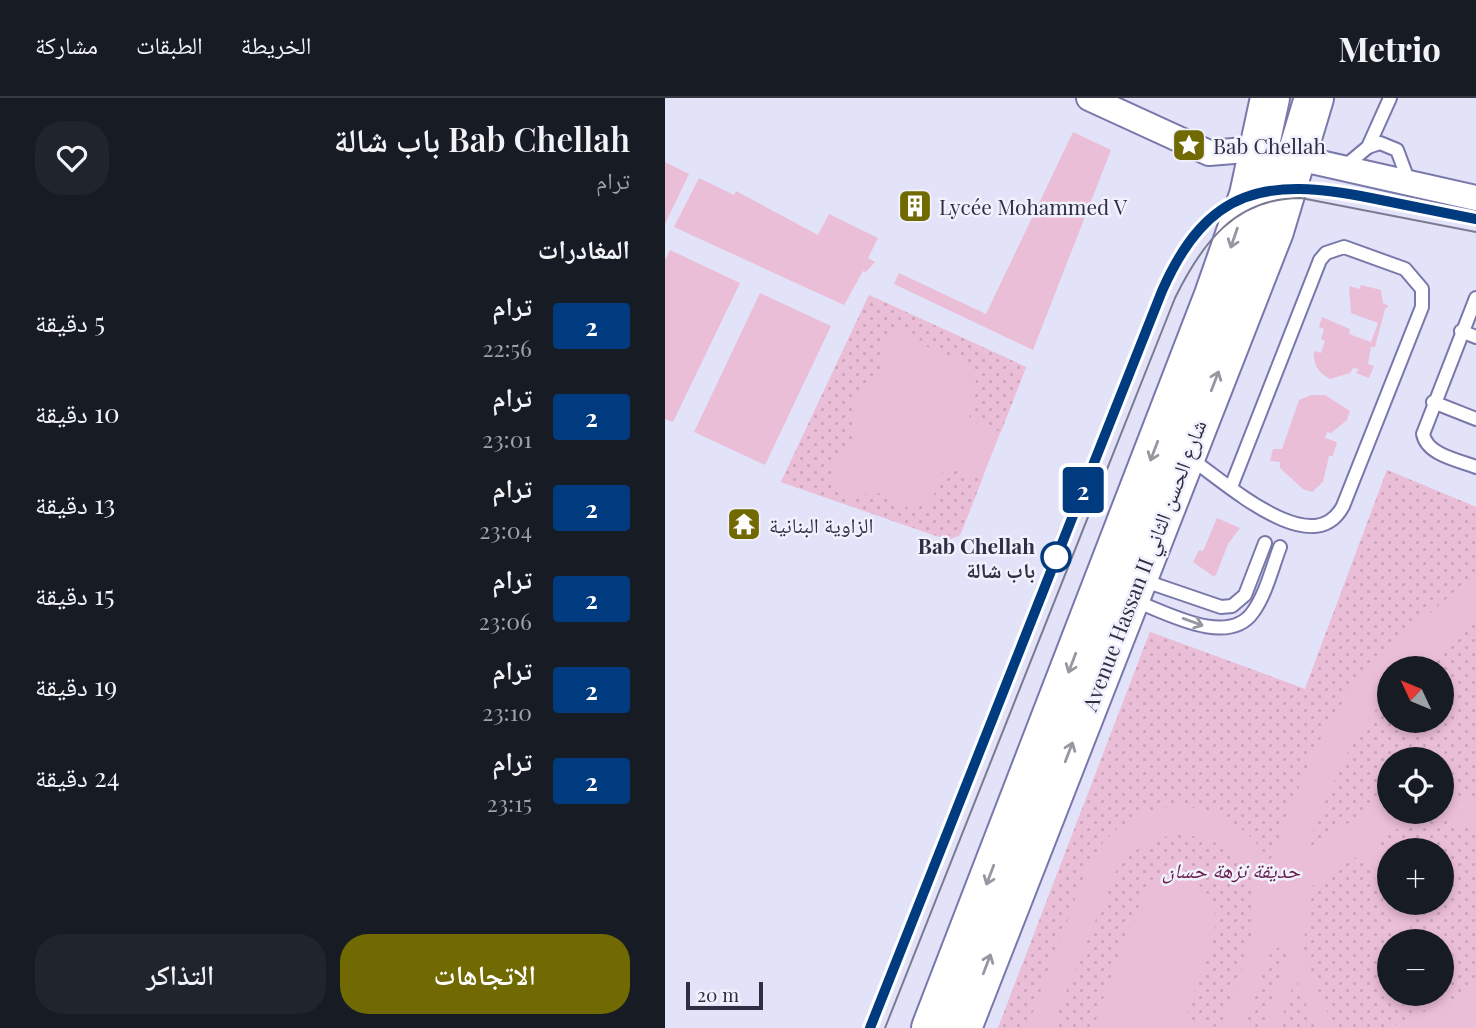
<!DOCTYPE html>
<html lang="ar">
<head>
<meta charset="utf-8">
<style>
  body { margin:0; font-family:"Playfair Display","Noto Naskh Arabic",serif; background:#20242c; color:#f1f3f6; direction:rtl; height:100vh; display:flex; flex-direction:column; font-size:26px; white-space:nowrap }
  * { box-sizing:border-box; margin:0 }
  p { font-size:23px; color:#9ea1a6 }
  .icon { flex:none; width:38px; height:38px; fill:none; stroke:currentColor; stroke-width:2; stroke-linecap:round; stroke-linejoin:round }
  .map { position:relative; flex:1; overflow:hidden; direction:ltr }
  .details { display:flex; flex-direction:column; background:#171b24; width:665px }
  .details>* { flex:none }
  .badge { padding:0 14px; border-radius:5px; font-size:24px; line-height:46px }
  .needle { width:46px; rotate:314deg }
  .buttons { position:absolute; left:712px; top:558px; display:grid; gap:14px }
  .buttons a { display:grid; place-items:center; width:77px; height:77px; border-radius:50%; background:#171b24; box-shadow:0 4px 10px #0003; font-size:35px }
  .scale { position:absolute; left:21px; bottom:18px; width:77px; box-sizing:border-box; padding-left:7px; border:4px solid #2f2f44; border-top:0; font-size:19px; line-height:24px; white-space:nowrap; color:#2f2f44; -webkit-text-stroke:5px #f0f1fc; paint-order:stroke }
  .map>.badge { position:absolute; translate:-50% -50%; box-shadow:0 0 0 4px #fff }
  h2 { padding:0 35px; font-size:26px; line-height:63px }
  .round { display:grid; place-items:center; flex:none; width:74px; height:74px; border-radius:28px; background:#20242c }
  .headline { display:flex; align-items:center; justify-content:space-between; height:119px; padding:0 35px }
  h1 { font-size:33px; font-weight:600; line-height:52px }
  .button { display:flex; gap:14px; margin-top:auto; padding:14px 35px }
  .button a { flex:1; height:80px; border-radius:28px; background:#716902; color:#fff; font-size:28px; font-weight:600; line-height:80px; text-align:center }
  .button a+a { background:#20242c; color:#f1f3f6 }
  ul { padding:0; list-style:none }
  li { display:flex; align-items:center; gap:21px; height:91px; padding:0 35px }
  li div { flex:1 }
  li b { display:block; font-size:26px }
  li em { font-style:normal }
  li .badge { min-width:77px; font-weight:700; text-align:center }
  header { display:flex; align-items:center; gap:42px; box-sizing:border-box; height:98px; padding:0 35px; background:#171b24; border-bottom:2px solid #363941 }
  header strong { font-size:33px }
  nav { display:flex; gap:38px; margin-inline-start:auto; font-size:24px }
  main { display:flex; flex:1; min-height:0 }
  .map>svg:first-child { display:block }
</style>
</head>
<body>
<header>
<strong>Metrio</strong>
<nav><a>الخريطة</a><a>الطبقات</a><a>مشاركة</a></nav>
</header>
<main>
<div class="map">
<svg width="811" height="930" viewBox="0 0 811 930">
  <defs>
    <pattern id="garden-dots" width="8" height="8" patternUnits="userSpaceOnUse" patternTransform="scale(1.75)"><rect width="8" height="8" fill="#ebbed7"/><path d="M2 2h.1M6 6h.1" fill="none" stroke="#caa4ba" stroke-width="1.8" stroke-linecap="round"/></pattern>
  </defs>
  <rect width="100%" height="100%" fill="#e2e2f9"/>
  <g fill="#ebbed7" fill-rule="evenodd">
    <polygon points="408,34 446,52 368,252 229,186 234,175 321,216"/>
    <polygon points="0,64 24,76 0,126"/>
    <polygon points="34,80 69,97 71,93 153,137 164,116 213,140 203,160 210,164 201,174 198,173 179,207 9,129"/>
    <polygon points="5,152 75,185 8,324 0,321 0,162"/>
    <path d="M696 187 716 192 718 205 724 208 720 211 710 249H706L703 266 709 268 704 280 691 275 694 271 688 270 685 275 665 281C653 275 648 266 649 253L656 255 660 243 656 241 659 231 654 229 657 219 685 231 684 236 706 244 713 225 686 215 684 188 695 191Z"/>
    <polygon points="95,195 166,228 100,367 29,334"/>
    <polygon points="204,197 361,269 295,437 283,442 116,384"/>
    <polygon points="646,297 660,297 685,313 682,322 666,335 662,334 660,340 672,344 668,358 664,358 658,384 647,394 638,391 615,370 615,364 605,363 608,351 617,351 634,302"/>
    <path d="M722 372 811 409V930H333L485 534 640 591ZM724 570H777V623H724ZM724 662H777V714H724ZM724 752H777V805H724ZM724 844H777V896H724Z"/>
    <polygon points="552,420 575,430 563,446 551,477 548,478 528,464 534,452 538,453"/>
  </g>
  <g fill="url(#garden-dots)">
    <path d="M204 197 361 269 336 334 305 322 304 312 311 284 299 263 266 252 243 231H230L216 244 218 270 191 303 187 326 188 347 170 364V385L186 398 213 395 244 410C268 409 271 394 277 375L284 369 317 382 295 437 283 442 116 384Z"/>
    <path d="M722 372 811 409V481L793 490C755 526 709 559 679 602 645 650 627 709 605 763 583 731 559 712 519 709 487 706 451 724 433 752 420 771 413 794 405 815 391 854 376 892 362 930H333L485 534 640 591Z"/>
    <path d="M811 521V704L777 693V662H724V700L640 752C666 691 679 647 724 596V623H777V570H754Z"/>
    <polygon points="754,714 811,731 811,890 777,906 773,896 777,896 777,844 751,843 735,805 777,805 777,752 724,752 724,779 711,747"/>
    <path d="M513 736C636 749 581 857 556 930L520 921 549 837C554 815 550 802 534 787 517 780 498 778 484 793 467 810 439 902 428 930H386L454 766C473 749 488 740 513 736Z"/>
    <polygon points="699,754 735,843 724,844 724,896 756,896 763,912 724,930 669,930 637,853 648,787"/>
    <polygon points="615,848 623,857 597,930 578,930 605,856"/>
    <polygon points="631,880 650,930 613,930"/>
  </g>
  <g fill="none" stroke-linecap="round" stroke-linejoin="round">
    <g stroke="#7978ab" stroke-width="16">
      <g id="lane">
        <polyline points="703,49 715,45 732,52 744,84"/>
        <polyline points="679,69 703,49 725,0"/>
        <path d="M811 200 758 336C762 357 793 362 811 369"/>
        <polyline points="796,233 811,239"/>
        <polyline points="768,304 811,321"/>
        <path d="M523 359C555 379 647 467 678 408L757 209V191L740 171 679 149 661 155 655 162 566 389"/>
        <polyline points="477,482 556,509 567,508 580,497 600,445"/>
        <path d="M468 502C500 514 563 550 588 514 601 496 607 470 615 449"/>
      </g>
    </g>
    <g stroke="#7978ab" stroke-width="28">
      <polyline id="street" points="424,0 544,55 593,51 811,100"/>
    </g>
    <g stroke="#7978ab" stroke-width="42">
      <g id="primary">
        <polyline points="266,930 549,197 584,97 605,0"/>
        <polyline points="297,930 609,133 649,0"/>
      </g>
    </g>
    <use href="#lane" stroke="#fff" stroke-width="12"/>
    <use href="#street" stroke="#fff" stroke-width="24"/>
    <use href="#primary" stroke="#fff" stroke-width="38"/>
    <g stroke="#7a7a90" stroke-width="2">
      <path d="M205 930 497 193C544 89 601 79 706 100 741 107 776 114 811 121"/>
      <path d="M220 930 510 200C537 145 570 100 636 100L811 134"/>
    </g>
  </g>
  <defs><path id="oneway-shaft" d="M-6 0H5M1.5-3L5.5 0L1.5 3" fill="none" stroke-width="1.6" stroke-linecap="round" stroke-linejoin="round" transform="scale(1.75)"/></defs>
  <g stroke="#9797a2">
    <use href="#oneway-shaft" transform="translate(569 140) rotate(109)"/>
    <use href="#oneway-shaft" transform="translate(550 283) rotate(-69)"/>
    <use href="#oneway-shaft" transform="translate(489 353) rotate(111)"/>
    <use href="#oneway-shaft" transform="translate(528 524) rotate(20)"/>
    <use href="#oneway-shaft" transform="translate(407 565) rotate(111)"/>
    <use href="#oneway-shaft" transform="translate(404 654) rotate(-69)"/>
    <use href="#oneway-shaft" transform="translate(325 777) rotate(111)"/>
    <use href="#oneway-shaft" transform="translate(322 866) rotate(-69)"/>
  </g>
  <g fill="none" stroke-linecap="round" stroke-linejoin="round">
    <g stroke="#fff" stroke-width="16">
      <path id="line" d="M205 930 497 193C543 89 601 79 706 100 741 107 776 114 811 121"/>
    </g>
    <use href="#line" stroke="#003b80" stroke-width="10"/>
  </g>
  <defs>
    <g id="sight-square" transform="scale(1.75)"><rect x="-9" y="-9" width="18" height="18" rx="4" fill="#716902" stroke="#f0f1fc"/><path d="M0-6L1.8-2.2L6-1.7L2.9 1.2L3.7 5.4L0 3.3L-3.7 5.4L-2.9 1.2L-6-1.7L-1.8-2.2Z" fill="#fff"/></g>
    <g id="building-square" transform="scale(1.75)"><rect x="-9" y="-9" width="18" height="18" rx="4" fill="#716902" stroke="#f0f1fc"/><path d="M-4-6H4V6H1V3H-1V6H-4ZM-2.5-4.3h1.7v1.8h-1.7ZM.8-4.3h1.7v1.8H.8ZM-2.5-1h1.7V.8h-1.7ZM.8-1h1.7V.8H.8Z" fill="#fff"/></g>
    <g id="temple-square" transform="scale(1.75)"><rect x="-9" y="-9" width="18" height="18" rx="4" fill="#716902" stroke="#f0f1fc"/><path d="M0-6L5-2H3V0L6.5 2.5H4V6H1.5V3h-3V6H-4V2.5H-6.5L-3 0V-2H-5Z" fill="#fff"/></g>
  </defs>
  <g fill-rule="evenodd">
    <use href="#sight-square" x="524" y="47"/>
    <use href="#building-square" x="250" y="108"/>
    <use href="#temple-square" x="79" y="426"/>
  </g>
  <circle fill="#fff" stroke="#003b80" stroke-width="3.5" cx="391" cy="459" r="14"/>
  <g text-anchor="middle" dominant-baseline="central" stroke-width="5" stroke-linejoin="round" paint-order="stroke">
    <g font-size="21" fill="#2f2f44" stroke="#f0f1fc" text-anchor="start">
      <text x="548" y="47">Bab Chellah</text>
      <text x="274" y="108">Lycée Mohammed V</text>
      <text x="104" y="426">الزاوية البنانية</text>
    </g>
    <g font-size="21" font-weight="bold" fill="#2f2f44" stroke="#f0f1fc" text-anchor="end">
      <text x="370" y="447">Bab Chellah<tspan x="370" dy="24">باب شالة</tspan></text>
    </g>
    <g font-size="21" fill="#2f2f44" stroke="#f0f1fc">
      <text transform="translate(478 467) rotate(-69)">Avenue Hassan II شارع الحسن الثاني</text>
    </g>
    <g font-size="21" font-style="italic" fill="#6a2050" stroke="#f0f1fc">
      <text x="566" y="771">حديقة نزهة حسان</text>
    </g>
  </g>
</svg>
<div class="buttons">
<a><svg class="needle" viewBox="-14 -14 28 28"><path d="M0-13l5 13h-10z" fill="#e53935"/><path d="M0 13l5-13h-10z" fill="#9ea1a6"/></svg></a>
<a><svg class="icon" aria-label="locate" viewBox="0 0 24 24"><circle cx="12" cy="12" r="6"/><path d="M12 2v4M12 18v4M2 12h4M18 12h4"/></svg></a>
<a>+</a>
<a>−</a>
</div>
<div class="scale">20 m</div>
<b class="badge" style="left:418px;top:392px;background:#003b80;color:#fff">2</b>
</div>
<section class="details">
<div class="headline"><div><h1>Bab Chellah باب شالة</h1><p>ترام</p></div><a class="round"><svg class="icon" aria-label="heart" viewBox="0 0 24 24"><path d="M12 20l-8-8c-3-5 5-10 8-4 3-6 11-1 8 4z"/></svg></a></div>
<h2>المغادرات</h2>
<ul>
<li><span class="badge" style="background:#003b80;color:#fff">2</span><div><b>ترام</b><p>22:56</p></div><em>5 دقيقة</em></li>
<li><span class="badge" style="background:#003b80;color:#fff">2</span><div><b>ترام</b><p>23:01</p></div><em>10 دقيقة</em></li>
<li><span class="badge" style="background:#003b80;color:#fff">2</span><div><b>ترام</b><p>23:04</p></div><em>13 دقيقة</em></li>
<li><span class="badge" style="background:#003b80;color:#fff">2</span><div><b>ترام</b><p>23:06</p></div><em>15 دقيقة</em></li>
<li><span class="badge" style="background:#003b80;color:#fff">2</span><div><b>ترام</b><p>23:10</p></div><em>19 دقيقة</em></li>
<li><span class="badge" style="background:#003b80;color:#fff">2</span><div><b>ترام</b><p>23:15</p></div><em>24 دقيقة</em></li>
</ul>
<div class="button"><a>الاتجاهات</a><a>التذاكر</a></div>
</section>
</main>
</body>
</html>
